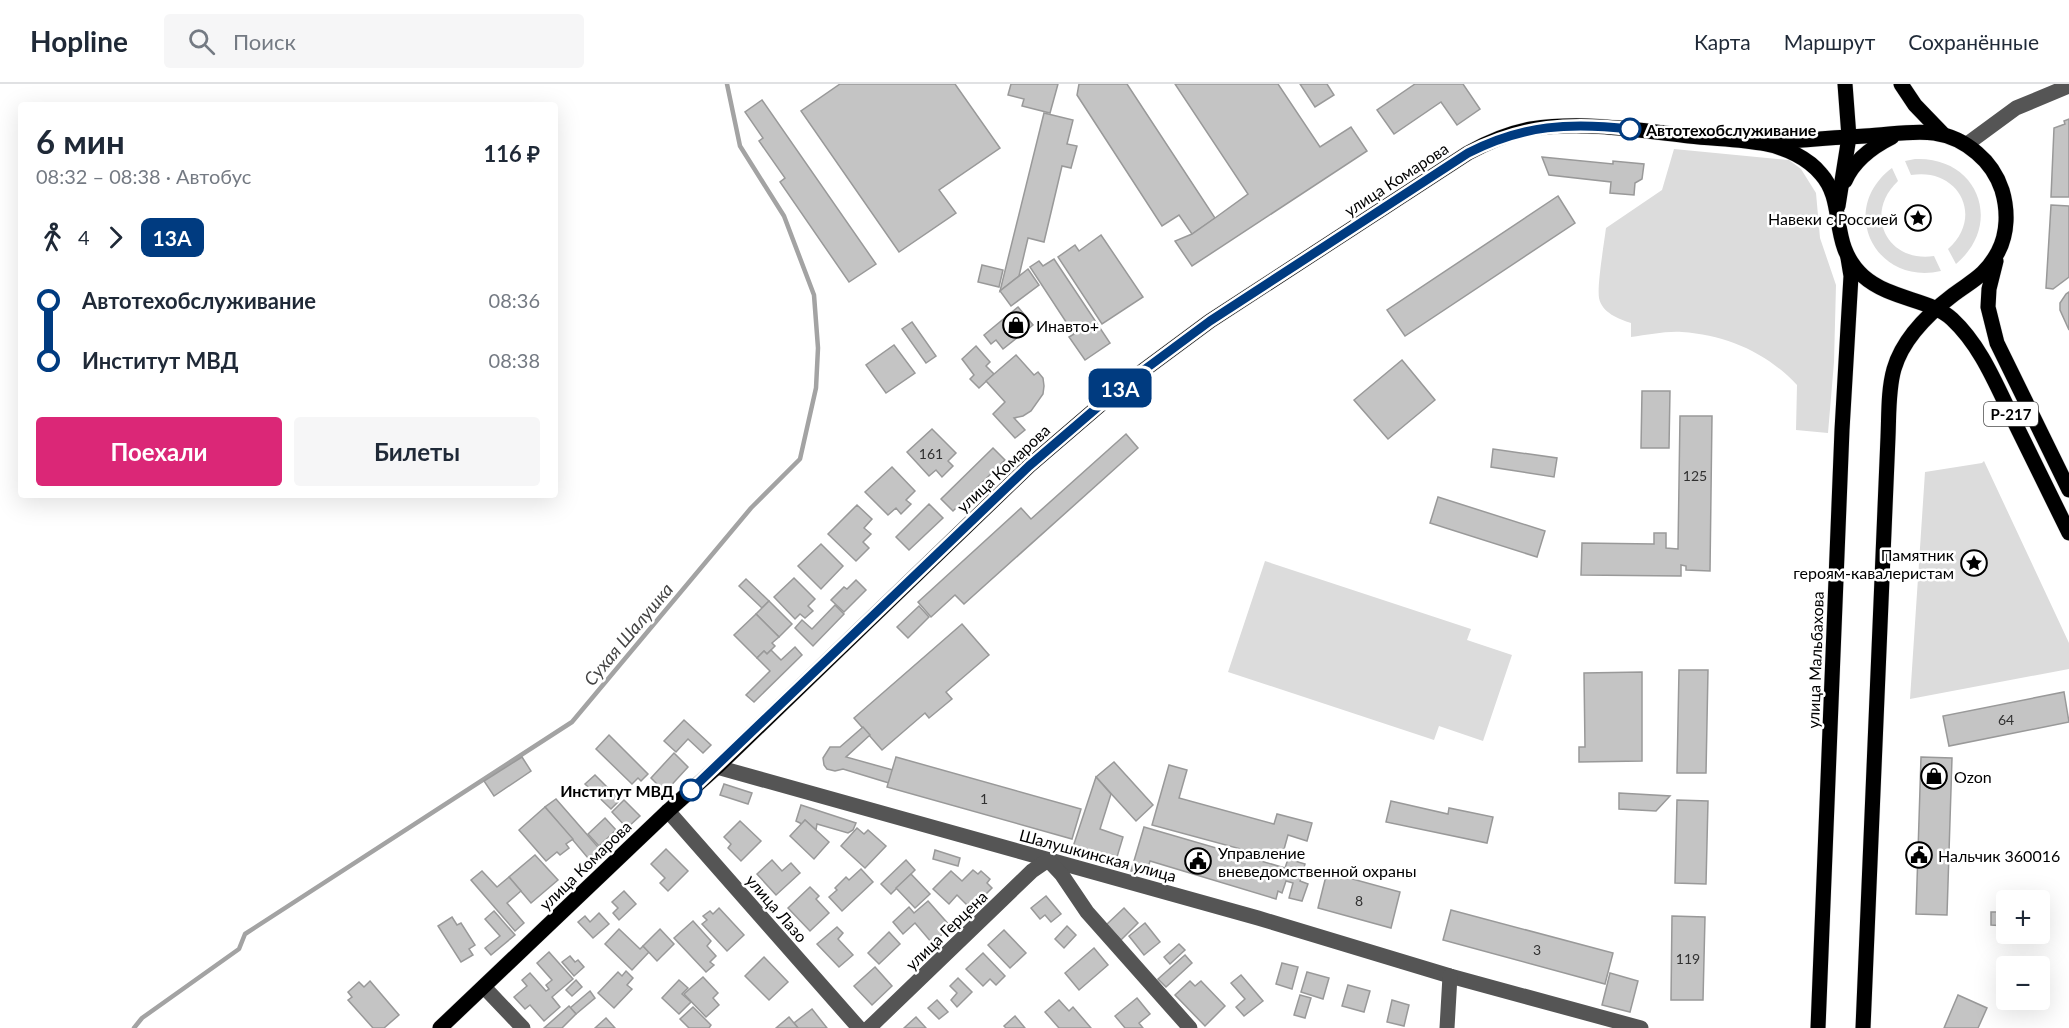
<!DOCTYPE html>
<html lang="ru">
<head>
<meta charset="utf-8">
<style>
  body { margin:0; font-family:Lato,sans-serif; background:#f6f6f7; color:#1f2937; height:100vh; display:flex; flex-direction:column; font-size:22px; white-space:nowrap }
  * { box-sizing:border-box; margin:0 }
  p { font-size:20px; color:#747a83 }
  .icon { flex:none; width:33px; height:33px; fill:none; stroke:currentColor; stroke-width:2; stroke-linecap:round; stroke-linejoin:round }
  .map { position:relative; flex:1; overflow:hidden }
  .drawer { position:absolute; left:18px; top:18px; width:540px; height:396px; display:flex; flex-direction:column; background:#fff; border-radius:6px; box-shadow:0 6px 24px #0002 }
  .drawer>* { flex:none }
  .badge { padding:0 12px; border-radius:9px; font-size:21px; line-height:39px }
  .controls { position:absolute; left:1996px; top:806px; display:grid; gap:12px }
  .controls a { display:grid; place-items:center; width:54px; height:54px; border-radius:6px; background:#fff; box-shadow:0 6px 24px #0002; font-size:30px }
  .map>.badge { position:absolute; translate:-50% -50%; box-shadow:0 0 0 3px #fff }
  .legs { display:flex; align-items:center; gap:9px; height:66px; padding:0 18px; font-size:20px }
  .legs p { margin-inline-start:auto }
  .head { display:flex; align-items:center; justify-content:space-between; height:102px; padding:0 18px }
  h1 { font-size:33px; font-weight:700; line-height:45px }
  .cta { display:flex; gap:12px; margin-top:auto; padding:12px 18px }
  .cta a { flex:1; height:69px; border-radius:6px; background:#db2777; color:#fff; font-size:24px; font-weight:700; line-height:69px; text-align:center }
  .cta a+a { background:#f6f6f7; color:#1f2937 }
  ul { padding:0 18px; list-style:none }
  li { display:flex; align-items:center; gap:21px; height:60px; font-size:22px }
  li i { display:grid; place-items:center; width:9px; height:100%; margin:0 8px; background:currentColor }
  li i::after { content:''; width:15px; height:15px; margin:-8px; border:4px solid; border-radius:50%; background:#fff }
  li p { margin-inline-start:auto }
  li:first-child i { background:linear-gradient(#0000 50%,currentColor 0) }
  li:last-child i { background:linear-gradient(currentColor 50%,#0000 0) }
  header { display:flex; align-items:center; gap:36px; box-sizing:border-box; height:84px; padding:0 30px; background:#fff; border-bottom:2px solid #e0e1e3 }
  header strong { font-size:28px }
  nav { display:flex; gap:33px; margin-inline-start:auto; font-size:21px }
  .search { width:420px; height:54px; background:#f6f6f7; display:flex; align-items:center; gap:15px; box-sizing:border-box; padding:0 21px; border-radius:6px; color:#747a83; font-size:22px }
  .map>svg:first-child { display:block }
</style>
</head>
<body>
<header>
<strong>Hopline</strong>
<div class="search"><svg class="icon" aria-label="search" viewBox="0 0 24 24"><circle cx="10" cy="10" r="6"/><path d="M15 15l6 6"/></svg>Поиск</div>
<nav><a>Карта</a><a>Маршрут</a><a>Сохранённые</a></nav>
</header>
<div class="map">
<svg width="2069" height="944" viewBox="0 0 2069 944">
  <rect width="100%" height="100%" fill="#fff"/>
  <g fill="#dcdcdc">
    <path d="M1674 65 1789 76 1801 85 1816 109 1820 154 1836 201 1834 278 1828 349 1796 346 1797 301C1767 269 1727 251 1682 248 1665 247 1648 251 1631 253V239C1619 235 1602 229 1599 214 1597 201 1604 160 1606 144L1662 106Z"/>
    <path d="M1915 75C1978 72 2004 140 1956 180L1948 165C1985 132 1958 83 1911 91L1905 77Z"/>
    <path d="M1892 84 1898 97C1863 130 1887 179 1934 172L1941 187C1875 202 1837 125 1892 84Z"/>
    <polygon points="1984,377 2069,559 2069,585 1910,615 1925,388 1982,379"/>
    <polygon points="1265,477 1471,545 1467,556 1512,571 1483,657 1439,642 1434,656 1228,588"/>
  </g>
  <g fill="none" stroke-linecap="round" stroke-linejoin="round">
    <polyline stroke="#a3a3a3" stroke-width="4.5" points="134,944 142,934 239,865 245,850 572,638 751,424 800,375 816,304 818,264 814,211 784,132 740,62 727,0"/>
  </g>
  <g fill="#c4c4c4" stroke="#999" stroke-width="1.5">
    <polygon points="840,0 955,0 1000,64 939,106 956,129 899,168 801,27"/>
    <polygon points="1011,0 1058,0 1050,29 1022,22 1024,15 1008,11"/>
    <polygon points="1079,0 1127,0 1215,134 1192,150 1179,131 1162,142 1077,11"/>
    <polygon points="1175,0 1278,0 1320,63 1351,43 1367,67 1192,182 1175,157 1192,150 1215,134 1248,110"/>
    <polygon points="1300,0 1327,0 1334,11 1315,23"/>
    <polygon points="1415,0 1463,0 1480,25 1457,41 1441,18 1394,50 1377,26"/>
    <polygon points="762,16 876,180 849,198 780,98 785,94 759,57 763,54 745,28"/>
    <polygon points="1044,29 1073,36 1067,60 1077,62 1071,84 1062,82 1044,158 1028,154 1019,192 1000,207"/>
    <polygon points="2069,35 2069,113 2051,113 2054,44 2065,40 2064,37"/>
    <polygon points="1542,73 1613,80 1613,77 1644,80 1642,95 1635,99 1634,111 1610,109 1611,98 1549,91"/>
    <polygon points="1558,112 1575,139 1405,252 1387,226"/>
    <polygon points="2051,121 2069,122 2069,193 2053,205 2046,204"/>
    <polygon points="1101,151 1143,213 1102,240 1058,173 1075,161 1079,167"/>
    <polygon points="1054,175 1110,259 1085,276 1069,253 1074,250 1030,183 1039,177 1043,182"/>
    <polygon points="982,181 1003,186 999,203 978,198"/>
    <polygon points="1028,185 1039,201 1011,222 1000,207"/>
    <polygon points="2069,208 2069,246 2060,226 2060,219 2066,210"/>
    <polygon points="1018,223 1033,241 1003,265 996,256 991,260 984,251"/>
    <polygon points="912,238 936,272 926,279 902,245"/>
    <polygon points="894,261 915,289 886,309 866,281"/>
    <polygon points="976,262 990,278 986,282 994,290 979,304 970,295 974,291 962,275"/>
    <polygon points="1016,271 1034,291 1038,288 1043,294 1044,302 1043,310 1031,327 1023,332 1014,334 1025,346 1015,354 993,330 1005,318 986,297"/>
    <polygon points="1402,276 1435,316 1388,355 1354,316"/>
    <polygon points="1642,307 1670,307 1669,364 1641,364"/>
    <polygon points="1680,332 1712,332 1710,487 1686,486 1686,482 1681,481 1681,492 1581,491 1582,459 1654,460 1654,449 1666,449 1666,464 1678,465"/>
    <polygon points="932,345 956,369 948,377 953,382 942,393 936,386 929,392 907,368"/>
    <polygon points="1126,350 1138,364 964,520 955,511 931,533 918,518 1021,424 1031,435"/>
    <polygon points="993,364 1005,376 953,427 941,415"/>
    <polygon points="1493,365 1557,374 1554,393 1491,383"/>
    <polygon points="892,383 915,407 906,416 911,420 901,430 896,424 888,431 865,408"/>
    <polygon points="1438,413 1545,447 1537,473 1430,439"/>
    <polygon points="929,420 943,434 909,466 896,453"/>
    <polygon points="857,421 872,435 864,444 871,450 863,458 869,464 856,477 828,450"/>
    <polygon points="821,460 843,482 821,505 798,482"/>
    <polygon points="794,494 815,515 808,522 813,527 805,534 800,530 795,535 774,513"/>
    <polygon points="746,495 769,517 762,524 739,502"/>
    <polygon points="856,496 866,506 844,528 831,516 844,503 847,505"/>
    <polygon points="769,517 792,540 779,553 756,530"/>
    <polygon points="835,521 844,530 813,562 795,544 802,536 812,545"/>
    <polygon points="919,522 929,533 908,554 897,543"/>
    <polygon points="756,530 779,553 772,559 775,562 767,570 764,567 757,574 734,551"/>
    <polygon points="962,540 989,571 946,608 952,615 929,634 925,629 882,666 854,634"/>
    <polygon points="795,563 802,571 754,618 746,611 770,587 757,574 764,567 767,570 771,566 781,576"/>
    <polygon points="1679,586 1708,586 1706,689 1677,689"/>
    <polygon points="1642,588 1642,677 1579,678 1579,663 1585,663 1584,589"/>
    <polygon points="2064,608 2069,638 1949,662 1943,632"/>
    <polygon points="684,636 711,661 703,669 688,655 676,668 664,657"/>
    <polygon points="863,643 870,651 846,673 893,686 889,699 843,685 835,687 827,685 824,681 823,674 830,663 840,663"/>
    <polygon points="609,651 648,690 641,697 638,694 632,700 596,665"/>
    <polygon points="674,669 688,683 665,708 651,694"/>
    <polygon points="522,673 531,687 494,712 484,697"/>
    <polygon points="896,673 1081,725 1072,755 887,703"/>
    <polygon points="1921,673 1952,674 1947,831 1916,830"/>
    <polygon points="1114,678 1153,721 1136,737 1096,693"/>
    <polygon points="1169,681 1187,686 1179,714 1274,740 1277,730 1312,739 1307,757 1288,751 1281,776 1152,741"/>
    <polygon points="595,691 620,716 611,725 585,700"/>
    <polygon points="1096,693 1111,710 1100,745 1123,753 1114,783 1071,769"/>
    <polygon points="724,700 752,709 748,720 720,711"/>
    <polygon points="1619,709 1670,712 1656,727 1619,725"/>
    <polygon points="556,715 604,770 593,780 545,723"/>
    <polygon points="624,716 640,732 627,744 612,728"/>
    <polygon points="1677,716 1708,717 1706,800 1675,799"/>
    <polygon points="1391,717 1448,730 1449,724 1493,733 1487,759 1386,738"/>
    <polygon points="801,721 856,739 853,746 848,749 817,740 816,746 805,736 802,740 796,737"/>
    <polygon points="545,723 573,755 566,760 569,764 560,771 557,768 546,777 519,746"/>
    <polygon points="605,734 616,746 599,762 588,750"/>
    <polygon points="805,736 829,758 814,775 790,752"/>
    <polygon points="740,737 761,757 741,777 728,764 731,760 724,753"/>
    <polygon points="1144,743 1285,784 1288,775 1305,780 1300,797 1308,800 1302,817 1289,814 1293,799 1286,797 1282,809 1278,807 1276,815 1150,777 1146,791 1131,787"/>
    <polygon points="857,744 864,750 868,746 886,762 865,784 841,762"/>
    <polygon points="666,765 688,787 668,807 660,799 665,794 651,780"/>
    <polygon points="935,766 960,774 958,782 933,775"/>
    <polygon points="535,771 558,796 531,819 509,793"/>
    <polygon points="772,776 782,787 791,779 800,789 776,811 757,790"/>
    <polygon points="906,776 915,786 891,810 881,800"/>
    <polygon points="861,785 873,798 842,827 829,813 837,806 835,804 846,793 849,796"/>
    <polygon points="973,786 978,790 981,787 990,795 987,799 992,804 971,825 957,811 949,820 933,805 951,787 962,797"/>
    <polygon points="482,787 497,803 509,793 521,807 507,819 524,839 515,847 471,796"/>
    <polygon points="1327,788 1400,808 1391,844 1318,824"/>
    <polygon points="911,790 930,810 915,824 896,804"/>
    <polygon points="810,803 819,812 816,815 829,829 810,847 788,824"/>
    <polygon points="624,807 636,820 619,836 613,829 618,824 612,818"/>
    <polygon points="1046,812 1061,830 1051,838 1045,831 1040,835 1031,824"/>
    <polygon points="928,817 951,843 932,859 915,839 903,850 893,838 909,823 914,829"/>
    <polygon points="719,824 744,851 727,867 702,840 707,836 703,832 710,827 713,830"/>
    <polygon points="1124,824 1138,839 1121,856 1106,841"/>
    <polygon points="1451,826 1613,869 1605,900 1443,856"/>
    <polygon points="494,827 515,851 491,871 485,864 500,852 485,835"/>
    <polygon points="1991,828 2006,828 2006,842 1991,841"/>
    <polygon points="599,829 609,840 593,854 578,838 585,832 590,838"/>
    <polygon points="1672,832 1705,833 1703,916 1671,916"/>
    <polygon points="452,833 457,841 461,839 475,861 469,865 473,871 461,878 438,842"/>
    <polygon points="693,837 711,857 707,862 716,872 710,878 714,881 706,888 674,854"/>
    <polygon points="1145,839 1160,858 1144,871 1129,852"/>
    <polygon points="1067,842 1076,851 1064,864 1055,855"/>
    <polygon points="837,843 843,849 838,855 853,871 839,883 817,860"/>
    <polygon points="619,845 640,865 643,862 649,868 632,886 605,860"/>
    <polygon points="660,845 674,860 657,877 643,862"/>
    <polygon points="1004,846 1026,869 1010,884 988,861"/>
    <polygon points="889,848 900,860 879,880 868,869"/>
    <polygon points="1179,860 1185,866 1170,880 1164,873"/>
    <polygon points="1094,864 1108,881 1079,906 1065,889"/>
    <polygon points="549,868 573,895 552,913 560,923 544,937 530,921 525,925 514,913 527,902 522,896 530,889 546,907 549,905 546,901 552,896 537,879"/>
    <polygon points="983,869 1005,892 996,901 990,895 983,902 966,885"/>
    <polygon points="1185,871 1192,879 1166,903 1158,895"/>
    <polygon points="570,872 575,878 578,876 584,883 574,892 562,878"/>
    <polygon points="764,873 788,898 769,916 745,892"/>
    <polygon points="1282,879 1298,883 1292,905 1276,900"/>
    <polygon points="875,883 892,902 872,921 854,902"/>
    <polygon points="626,887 633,894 627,901 632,905 614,924 598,909 618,888 622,892"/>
    <polygon points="1307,888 1329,894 1323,915 1301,908"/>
    <polygon points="1610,889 1638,897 1630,928 1602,921"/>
    <polygon points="1241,891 1263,917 1244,932 1236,923 1245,915 1231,899"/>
    <polygon points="703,893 718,909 713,914 719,921 706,933 684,910"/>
    <polygon points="958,894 972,908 957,923 951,916 957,909 950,902"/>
    <polygon points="576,896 582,903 572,912 566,906"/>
    <polygon points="679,896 688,904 682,910 691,918 679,930 662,914"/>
    <polygon points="370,897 399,931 384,944 373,944 348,916 352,913 348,908 359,898 364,903"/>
    <polygon points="1190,897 1195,902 1201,897 1225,922 1205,942 1175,911"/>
    <polygon points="1348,901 1370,907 1364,928 1342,922"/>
    <polygon points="590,907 595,914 576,930 570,924"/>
    <polygon points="1300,911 1311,914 1305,934 1294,931"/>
    <polygon points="1958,911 1987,924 1978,944 1944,944"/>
    <polygon points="1137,914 1150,930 1139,939 1143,944 1125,944 1115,932"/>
    <polygon points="937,916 948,928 939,935 928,924"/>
    <polygon points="1059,916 1069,927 1073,923 1091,944 1059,944 1045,928"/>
    <polygon points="1392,916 1409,921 1404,942 1387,938"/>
    <polygon points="569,922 576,930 562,944 544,944"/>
    <polygon points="693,923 711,941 709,944 689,944 680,935"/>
    <polygon points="812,925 827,944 798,944 794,939"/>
    <polygon points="1015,932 1025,944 1006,944 1004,942"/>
    <polygon points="789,933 798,944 776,944"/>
    <polygon points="916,933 926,944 904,944"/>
    <polygon points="606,934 615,944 595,944"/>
  </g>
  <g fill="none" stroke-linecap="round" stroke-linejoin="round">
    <g stroke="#dbdbdb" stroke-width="16">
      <g id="major">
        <polyline points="1901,0 1915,21 1942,49"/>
        <path d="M1769 60C1801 55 1833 54 1865 52 1907 50 1941 38 1977 69 1989 79 1997 91 2002 106 2008 126 2008 149 1998 168 1985 192 1973 196 1953 211 1928 230 1903 254 1894 285 1888 306 1889 331 1888 353L1863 944"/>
        <path d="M1845 97C1854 76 1872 63 1892 53"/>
        <polyline points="1838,122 1849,53 1845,0"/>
        <polyline points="1996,177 1989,205 1988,223 1997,259 2069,406"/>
        <path d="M440 944 668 727 717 683 1029 382 1121 303 1210 237 1468 69C1488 58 1509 49 1531 45 1584 37 1637 46 1689 52 1715 55 1741 55 1766 60 1786 64 1808 74 1821 90 1847 119 1828 160 1863 192 1890 216 1931 215 1952 235 1980 261 1995 298 2011 331 2030 370 2050 410 2069 449"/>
        <polyline points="1818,944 1842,346 1851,192 1848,174"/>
      </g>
    </g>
    <g stroke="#555" stroke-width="15">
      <polyline points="1967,60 2016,24 2069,2"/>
      <polyline points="717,683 1258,834 1450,892 1641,944"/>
      <polyline points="668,727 859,944"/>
      <polyline points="484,903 523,944"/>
      <polyline points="869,944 1032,787 1048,776 1062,791 1087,828 1190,944"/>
      <polyline points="1447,944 1450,892"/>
    </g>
    <use href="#major" stroke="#000" stroke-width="15"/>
  </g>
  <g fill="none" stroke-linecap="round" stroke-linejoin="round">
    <g stroke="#fff" stroke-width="14">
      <path id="line-1" d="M691 706 1029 382 1121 303 1210 237 1468 69C1523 41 1570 38 1630 45"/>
    </g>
    <use href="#line-1" stroke="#003b80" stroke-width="9"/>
  </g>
  <defs>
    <g id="sight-ring" transform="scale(1.35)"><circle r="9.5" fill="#fff" stroke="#000" stroke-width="1.5"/><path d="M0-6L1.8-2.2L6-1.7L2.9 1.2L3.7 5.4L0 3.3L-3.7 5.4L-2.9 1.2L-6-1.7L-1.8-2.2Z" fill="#000"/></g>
    <g id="shop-ring" transform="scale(1.35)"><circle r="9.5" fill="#fff" stroke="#000" stroke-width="1.5"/><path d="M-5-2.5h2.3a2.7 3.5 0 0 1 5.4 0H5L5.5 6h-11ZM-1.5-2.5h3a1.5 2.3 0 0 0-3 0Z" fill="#000"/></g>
    <g id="civic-ring" transform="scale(1.35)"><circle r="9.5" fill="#fff" stroke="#000" stroke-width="1.5"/><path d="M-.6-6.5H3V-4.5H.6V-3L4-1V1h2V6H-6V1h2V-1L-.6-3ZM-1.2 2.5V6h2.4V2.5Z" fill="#000"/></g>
  </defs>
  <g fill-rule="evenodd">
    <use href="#sight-ring" x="1918" y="134"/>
    <use href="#shop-ring" x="1016" y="241"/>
    <use href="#sight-ring" x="1974" y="479"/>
    <use href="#shop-ring" x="1934" y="692"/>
    <use href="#civic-ring" x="1919" y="771"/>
    <use href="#civic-ring" x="1198" y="777"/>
  </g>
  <g fill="#fff" stroke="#003b80" stroke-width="3">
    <circle cx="1630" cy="45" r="10"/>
    <circle cx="691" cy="706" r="10"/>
  </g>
  <g text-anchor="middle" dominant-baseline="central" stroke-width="5" stroke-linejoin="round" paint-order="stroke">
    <g font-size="14" fill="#313131">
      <text x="931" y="369">161</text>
      <text x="1695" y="391">125</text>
      <text x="2006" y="635">64</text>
      <text x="984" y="714">1</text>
      <text x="1359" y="816">8</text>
      <text x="1537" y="865">3</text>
      <text x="1688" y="874">119</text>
    </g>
    <rect fill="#fff" stroke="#4c4c4c" stroke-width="1.5" x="1984" y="318" width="54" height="24" rx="4.5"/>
    <g font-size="15" font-weight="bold" fill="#000">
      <text x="2011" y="330">Р-217</text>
    </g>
    <g font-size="16" font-weight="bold" fill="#000" stroke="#fff" text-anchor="start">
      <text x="1646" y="45">Автотехобслуживание</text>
      <text x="674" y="706" text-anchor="end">Институт МВД</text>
    </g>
    <g font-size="16" fill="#000" stroke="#fff">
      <text transform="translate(1396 95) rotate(-33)">улица Комарова</text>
      <text transform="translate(1003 384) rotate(-43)">улица Комарова</text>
      <text transform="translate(1815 576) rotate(-88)">улица Мальбахова</text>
      <text transform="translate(1098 771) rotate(15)">Шалушкинская улица</text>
      <text transform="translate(585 781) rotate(-44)">улица Комарова</text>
      <text transform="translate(777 824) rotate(49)">улица Лазо</text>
      <text transform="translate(946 846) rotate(-44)">улица Герцена</text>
    </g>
    <g font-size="16" fill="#000" stroke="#fff" text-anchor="start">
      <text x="1898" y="134" text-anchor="end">Навеки с Россией</text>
      <text x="1036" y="241">Инавто+</text>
      <text x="1954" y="470" text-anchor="end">Памятник<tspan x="1954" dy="18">героям-кавалеристам</tspan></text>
      <text x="1954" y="692">Ozon</text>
      <text x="1218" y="768">Управление<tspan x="1218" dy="18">вневедомственной охраны</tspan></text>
      <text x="1938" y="771">Нальчик 360016</text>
    </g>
    <g font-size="18" font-style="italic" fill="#444" stroke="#fff">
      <text transform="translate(628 550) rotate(-50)">Сухая Шалушка</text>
    </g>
  </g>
</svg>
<div class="controls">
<a>+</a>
<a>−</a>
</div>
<b class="badge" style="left:1120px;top:304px;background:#003b80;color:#fff">13А</b>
<section class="drawer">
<div class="head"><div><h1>6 мин</h1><p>08:32 – 08:38 · Автобус</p></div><b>116 ₽</b></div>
<div class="legs"><svg class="icon" aria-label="walk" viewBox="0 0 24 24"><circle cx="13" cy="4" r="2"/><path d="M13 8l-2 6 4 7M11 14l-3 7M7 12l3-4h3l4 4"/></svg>4<svg class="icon" aria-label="forward" viewBox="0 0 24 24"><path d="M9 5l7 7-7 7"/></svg><b class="badge" style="background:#003b80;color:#fff">13А</b></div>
<ul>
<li><i style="color:#003b80"></i><b>Автотехобслуживание</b><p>08:36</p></li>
<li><i style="color:#003b80"></i><b>Институт МВД</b><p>08:38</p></li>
</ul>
<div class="cta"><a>Поехали</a><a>Билеты</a></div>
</section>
</div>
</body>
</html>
